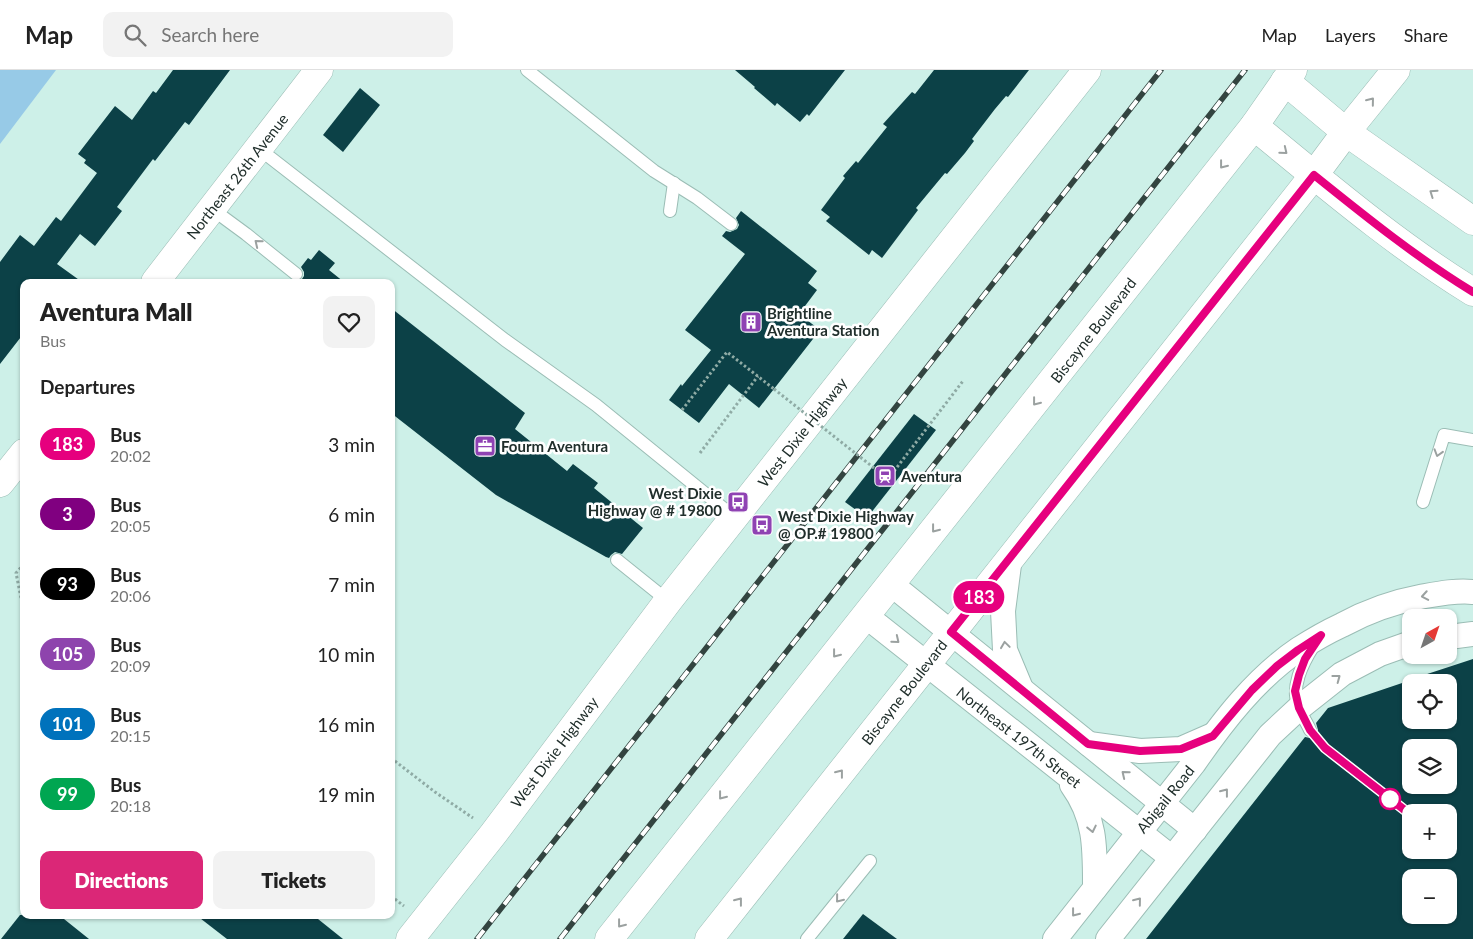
<!DOCTYPE html>
<html lang="en">
<head>
<meta charset="utf-8">
<style>
  body { margin:0; font-family:Lato,sans-serif; background:#f2f2f2; color:#222; height:100vh; display:flex; flex-direction:column; font-size:19px; white-space:nowrap }
  * { box-sizing:border-box; margin:0 }
  p { font-size:16px; color:#767676 }
  .icon { flex:none; width:28px; height:28px; fill:none; stroke:currentColor; stroke-width:2; stroke-linecap:round; stroke-linejoin:round }
  .map { position:relative; flex:1; overflow:hidden }
  .sheet { position:absolute; left:20px; top:209px; width:375px; height:640px; display:flex; flex-direction:column; background:#fff; border-radius:10px; box-shadow:0 1px 4px #0004 }
  .sheet>* { flex:none }
  .badge { padding:0 10px; border-radius:16px; font-size:18px; line-height:32px }
  .needle { width:32px; rotate:40deg }
  .controls { position:absolute; left:1402px; top:539px; display:grid; gap:10px }
  .controls a { display:grid; place-items:center; width:55px; height:55px; border-radius:10px; background:#fff; box-shadow:0 1px 4px #0004; font-size:25px }
  .map>.badge { position:absolute; translate:-50% -50%; box-shadow:0 0 0 2px #fff }
  h2 { padding:0 20px; font-size:19px; line-height:45px }
  .round { display:grid; place-items:center; flex:none; width:52px; height:52px; border-radius:10px; background:#f2f2f2 }
  .summary { display:flex; align-items:center; justify-content:space-between; height:85px; padding:0 20px }
  h1 { font-size:24px; font-weight:800; line-height:38px }
  .cta { display:flex; gap:10px; margin-top:auto; padding:10px 20px }
  .cta a { flex:1; height:58px; border-radius:10px; background:#db2777; color:#fff; font-size:20px; font-weight:800; line-height:58px; text-align:center }
  .cta a+a { background:#f2f2f2; color:#222 }
  ul { padding:0; list-style:none }
  li { display:flex; align-items:center; gap:15px; height:70px; padding:0 20px }
  li div { flex:1 }
  li b { display:block; font-size:19px }
  li em { font-style:normal }
  li .badge { min-width:55px; font-weight:700; text-align:center }
  header { display:flex; align-items:center; gap:30px; box-sizing:border-box; height:70px; padding:0 25px; background:#fff; border-bottom:1px solid #e0e0e0 }
  header strong { font-size:24px }
  nav { display:flex; gap:28px; margin-inline-start:auto; font-size:18px }
  .search { width:350px; height:45px; background:#f2f2f2; display:flex; align-items:center; gap:12px; box-sizing:border-box; padding:0 18px; border-radius:10px; color:#767676; font-size:19px }
  .map>svg:first-child { display:block }
</style>
</head>
<body>
<header>
<strong>Map</strong>
<div class="search"><svg class="icon" aria-label="search" viewBox="0 0 24 24"><circle cx="10" cy="10" r="6"/><path d="M15 15l6 6"/></svg>Search here</div>
<nav><a>Map</a><a>Layers</a><a>Share</a></nav>
</header>
<div class="map">
<svg width="1473" height="869" viewBox="0 0 1473 869">
  <rect width="100%" height="100%" fill="#cdf0e8"/>
  <polygon fill="#97cae7" points="0,0 56,0 0,74"/>
  <g fill="#0c4147" fill-rule="evenodd">
    <polygon points="173,0 230,0 189,55 185,52 155,91 153,89 117,137 122,141 95,176 80,164 57,194 82,212 24,212 24,263 0,294 0,192 20,165 34,176 56,147 61,151 97,103 84,93 86,90 78,84 115,36 132,50 153,21 156,23"/>
    <polygon points="735,0 845,0 809,46 807,44 800,52 777,33 775,36 754,18 755,17"/>
    <polygon points="934,0 1029,0 1008,27 1006,26 995,39 972,69 974,71 965,83 947,104 945,103 916,138 918,140 882,188 872,180 869,185 826,151 830,147 821,140 845,108 843,106 856,91 858,93 887,57 883,54 912,22 915,24"/>
    <polygon points="360,18 380,35 343,82 323,65"/>
    <polygon points="741,141 817,201 808,213 817,220 799,244 820,260 759,338 729,314 699,353 669,330 681,314 682,316 711,280 685,260 745,184 722,166 726,161 730,162 737,159 739,155 736,148"/>
    <polygon points="319,180 335,193 329,200 344,212 288,212 290,210 295,212 302,209 304,206 304,202 301,197 308,188 311,190"/>
    <polygon points="391,238 525,343 515,359 567,401 573,394 598,413 594,418 643,458 622,484 615,482 611,485 609,488 606,487 496,425 391,343"/>
    <polygon points="914,344 936,360 867,448 845,432"/>
    <path d="M1473 589V869H1146L1305 667 1310 668 1316 665 1318 660 1316 653 1328 638 1411 610V650H1449V612H1413L1412 609ZM1411 678H1449V715H1411ZM1411 742H1449V780H1411ZM1411 808H1449V845H1411Z"/>
    <polygon points="863,844 897,869 843,869"/>
    <polygon points="20,845 59,845 89,869 1,869"/>
    <polygon points="196,845 313,845 343,869 227,869"/>
  </g>
  <g fill="none" stroke-linecap="round" stroke-linejoin="round">
    <g stroke="#9bbdb5" stroke-width="14">
      <g id="service">
        <polyline points="527,0 654,101 697,128 731,154"/>
        <polyline points="258,78 505,270 596,335 734,447"/>
        <polyline points="212,139 246,164 296,204"/>
        <polyline points="670,141 674,113"/>
        <polyline points="1423,432 1444,365 1473,370"/>
        <polyline points="617,490 668,531"/>
        <path d="M1310 660C1307 653 1302 646 1299 639 1290 617 1302 594 1314 575"/>
        <polyline points="807,869 870,791"/>
      </g>
    </g>
    <g stroke="#9bbdb5" stroke-width="26">
      <g id="minor">
        <polyline points="1010,487 1003,541 1005,580 1020,616"/>
        <polyline points="891,514 1195,760"/>
        <polyline points="866,546 1172,788"/>
        <polyline points="1449,567 1473,564"/>
        <polyline points="1089,674 1140,681 1181,679 1213,665"/>
        <path d="M1072 715C1096 748 1095 779 1095 818"/>
        <path d="M1055 869 1194 693C1223 651 1256 608 1299 579 1313 570 1327 562 1342 555 1366 542 1393 532 1420 527 1437 524 1456 520 1473 522"/>
        <polyline points="1108,869 1270,665 1299,638 1342,604 1380,584 1411,573"/>
      </g>
    </g>
    <g stroke="#9bbdb5" stroke-width="29">
      <g id="tertiary">
        <polyline points="1285,11 1346,62 1473,151"/>
        <path d="M1254 56C1325 114 1395 174 1473 222"/>
        <polyline points="155,212 319,0"/>
        <polyline points="0,413 24,383"/>
        <polyline points="410,869 494,763 668,531 1087,0"/>
      </g>
    </g>
    <g stroke="#9bbdb5" stroke-width="29">
      <g id="primary">
        <polyline points="609,869 1254,56 1293,0"/>
        <polyline points="709,869 1314,105 1346,62 1396,0"/>
      </g>
    </g>
    <g stroke="#8faba5" stroke-width="3" stroke-dasharray="2.5 2.5" stroke-linecap="butt">
      <polyline points="682,340 727,282 774,319"/>
      <polyline points="700,383 758,306"/>
      <polyline points="888,409 963,311"/>
      <polyline points="24,494 16,503 22,533 24,534"/>
      <polyline points="391,688 435,722 473,748"/>
      <polyline points="391,826 404,836"/>
    </g>
    <use href="#service" stroke="#fff" stroke-width="12"/>
    <use href="#minor" stroke="#fff" stroke-width="24"/>
    <use href="#tertiary" stroke="#fff" stroke-width="28"/>
    <use href="#primary" stroke="#fff" stroke-width="28"/>
    <g stroke="#334440" stroke-width="5.5">
      <g id="rail">
        <polyline points="477,869 1161,0"/>
        <polyline points="560,869 1245,0"/>
      </g>
    </g>
    <use href="#rail" stroke="#fff" stroke-width="4" stroke-dasharray="11" stroke-linecap="butt"/>
    <polyline stroke="#8faba5" stroke-width="3" stroke-dasharray="2.5 2.5" stroke-linecap="butt" points="774,319 888,409"/>
  </g>
  <defs><path id="oneway-chevron" d="M-2-3.5L2.5 0L-2 3.5" fill="none" stroke-width="1.6" stroke-linecap="round" stroke-linejoin="round" transform="scale(1.25)"/></defs>
  <g stroke="#9ba1a0">
    <use href="#oneway-chevron" transform="translate(1371 31) rotate(-51)"/>
    <use href="#oneway-chevron" transform="translate(1284 81) rotate(39)"/>
    <use href="#oneway-chevron" transform="translate(1223 95) rotate(128)"/>
    <use href="#oneway-chevron" transform="translate(1433 123) rotate(-145)"/>
    <use href="#oneway-chevron" transform="translate(258 173) rotate(-141)"/>
    <use href="#oneway-chevron" transform="translate(1036 332) rotate(128)"/>
    <use href="#oneway-chevron" transform="translate(1438 383) rotate(107)"/>
    <use href="#oneway-chevron" transform="translate(935 459) rotate(128)"/>
    <use href="#oneway-chevron" transform="translate(1425 526) rotate(170)"/>
    <use href="#oneway-chevron" transform="translate(896 570) rotate(39)"/>
    <use href="#oneway-chevron" transform="translate(1005 575) rotate(-98)"/>
    <use href="#oneway-chevron" transform="translate(836 584) rotate(128)"/>
    <use href="#oneway-chevron" transform="translate(1337 608) rotate(-37)"/>
    <use href="#oneway-chevron" transform="translate(840 703) rotate(-52)"/>
    <use href="#oneway-chevron" transform="translate(1125 704) rotate(-141)"/>
    <use href="#oneway-chevron" transform="translate(1225 722) rotate(-52)"/>
    <use href="#oneway-chevron" transform="translate(722 726) rotate(128)"/>
    <use href="#oneway-chevron" transform="translate(1092 759) rotate(78)"/>
    <use href="#oneway-chevron" transform="translate(839 829) rotate(129)"/>
    <use href="#oneway-chevron" transform="translate(739 831) rotate(-52)"/>
    <use href="#oneway-chevron" transform="translate(1138 831) rotate(-51)"/>
    <use href="#oneway-chevron" transform="translate(1075 843) rotate(128)"/>
    <use href="#oneway-chevron" transform="translate(621 854) rotate(128)"/>
  </g>
  <g fill="none" stroke-linecap="round" stroke-linejoin="round">
    <g stroke="#fff" stroke-width="11">
      <path id="line" d="M1411 745 1325 678 1310 660 1299 638 1295 621 1299 605 1305 589 1321 565 1298 580 1277 596 1252 620 1213 666 1181 679 1140 681 1088 674 951 562 1314 105C1365 146 1417 188 1473 222"/>
    </g>
    <use href="#line" stroke="#e6007e" stroke-width="8"/>
  </g>
  <defs>
    <g id="building-square" transform="scale(1.125)"><rect x="-9" y="-9" width="18" height="18" rx="4" fill="#8f42b3" stroke="#fff"/><path d="M-4-6H4V6H1V3H-1V6H-4ZM-2.5-4.3h1.7v1.8h-1.7ZM.8-4.3h1.7v1.8H.8ZM-2.5-1h1.7V.8h-1.7ZM.8-1h1.7V.8H.8Z" fill="#fff"/></g>
    <g id="office-square" transform="scale(1.125)"><rect x="-9" y="-9" width="18" height="18" rx="4" fill="#8f42b3" stroke="#fff"/><path d="M-6-3h4V-5.5h4V-3h4V5H-6ZM-1-4.5V-3h2v-1.5ZM-6 0V1H6V0Z" fill="#fff"/></g>
    <g id="station-square" transform="scale(1.125)"><rect x="-9" y="-9" width="18" height="18" rx="4" fill="#8f42b3" stroke="#fff"/><path d="M-3-6H3Q5-6 5-4V2Q5 4 3 4L4.5 6H3L1.5 4h-3L-3 6H-4.5L-3 4Q-5 4-5 2V-4Q-5-6-3-6ZM-3.5-4v3h7v-3ZM-3.5 1v1.5H-2V1ZM2 1v1.5H3.5V1Z" fill="#fff"/></g>
    <g id="bus-square" transform="scale(1.125)"><rect x="-9" y="-9" width="18" height="18" rx="4" fill="#8f42b3" stroke="#fff"/><path d="M-5-6H5V4H4V6H2V4H-2V6H-4V4H-5ZM-3.5-4V0h7V-4ZM-3.5 1.2v1.5H-2V1.2ZM2 1.2v1.5H3.5V1.2Z" fill="#fff"/></g>
  </defs>
  <g fill-rule="evenodd">
    <use href="#building-square" x="751" y="252"/>
    <use href="#office-square" x="485" y="376"/>
    <use href="#station-square" x="885" y="406"/>
    <use href="#bus-square" x="738" y="432"/>
    <use href="#bus-square" x="762" y="455"/>
  </g>
  <circle fill="#fff" stroke="#e6007e" stroke-width="2.5" cx="1390" cy="729" r="10"/>
  <g text-anchor="middle" dominant-baseline="central" stroke-width="5" stroke-linejoin="round" paint-order="stroke">
    <g font-size="15" fill="#212f2c" stroke="#fff">
      <text transform="translate(237 106) rotate(-52)">Northeast 26th Avenue</text>
      <text transform="translate(1093 260) rotate(-52)">Biscayne Boulevard</text>
      <text transform="translate(802 362) rotate(-52)">West Dixie Highway</text>
      <text transform="translate(904 622) rotate(-52)">Biscayne Boulevard</text>
      <text transform="translate(1019 667) rotate(38)">Northeast 197th Street</text>
      <text transform="translate(554 682) rotate(-53)">West Dixie Highway</text>
      <text transform="translate(1165 729) rotate(-51)">Abigail Road</text>
    </g>
    <g font-size="15" font-weight="bold" fill="#212f2c" stroke="#fff" text-anchor="start">
      <text x="767" y="243">Brightline<tspan x="767" dy="17">Aventura Station</tspan></text>
      <text x="501" y="376">Fourm Aventura</text>
      <text x="901" y="406">Aventura</text>
      <text x="722" y="423" text-anchor="end">West Dixie<tspan x="722" dy="17">Highway @ # 19800</tspan></text>
      <text x="778" y="446">West Dixie Highway<tspan x="778" dy="17">@ OP.# 19800</tspan></text>
    </g>
  </g>
</svg>
<div class="controls">
<a><svg class="needle" viewBox="-14 -14 28 28"><path d="M0-13l5 13h-10z" fill="#e53935"/><path d="M0 13l5-13h-10z" fill="#767676"/></svg></a>
<a><svg class="icon" aria-label="locate" viewBox="0 0 24 24"><circle cx="12" cy="12" r="6"/><path d="M12 2v4M12 18v4M2 12h4M18 12h4"/></svg></a>
<a><svg class="icon" aria-label="layers" viewBox="0 0 24 24"><path d="M12 4l9 5-9 5-9-5zM3 14l9 5 9-5"/></svg></a>
<a>+</a>
<a>−</a>
</div>
<b class="badge" style="left:979px;top:527px;background:#e6007e;color:#fff">183</b>
<section class="sheet">
<div class="summary"><div><h1>Aventura Mall</h1><p>Bus</p></div><a class="round"><svg class="icon" aria-label="heart" viewBox="0 0 24 24"><path d="M12 20l-8-8c-3-5 5-10 8-4 3-6 11-1 8 4z"/></svg></a></div>
<h2>Departures</h2>
<ul>
<li><span class="badge" style="background:#e6007e;color:#fff">183</span><div><b>Bus</b><p>20:02</p></div><em>3 min</em></li>
<li><span class="badge" style="background:#800080;color:#fff">3</span><div><b>Bus</b><p>20:05</p></div><em>6 min</em></li>
<li><span class="badge" style="background:#000;color:#fff">93</span><div><b>Bus</b><p>20:06</p></div><em>7 min</em></li>
<li><span class="badge" style="background:#8e44ad;color:#fff">105</span><div><b>Bus</b><p>20:09</p></div><em>10 min</em></li>
<li><span class="badge" style="background:#0072bc;color:#fff">101</span><div><b>Bus</b><p>20:15</p></div><em>16 min</em></li>
<li><span class="badge" style="background:#00a651;color:#fff">99</span><div><b>Bus</b><p>20:18</p></div><em>19 min</em></li>
</ul>
<div class="cta"><a>Directions</a><a>Tickets</a></div>
</section>
</div>
</body>
</html>
